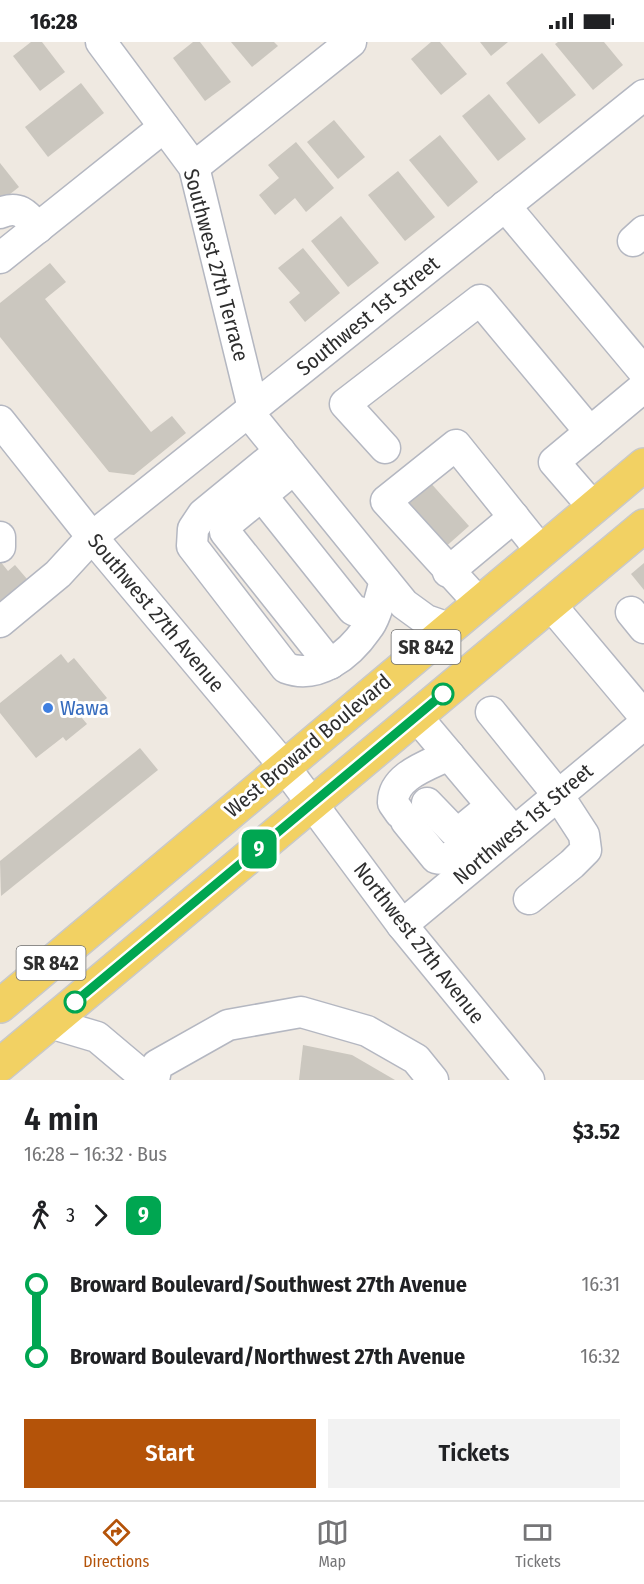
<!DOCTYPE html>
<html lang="en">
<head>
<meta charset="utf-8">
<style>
  body { margin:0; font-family:"Fira Sans Condensed",sans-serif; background:#f2f2f2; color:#202124; height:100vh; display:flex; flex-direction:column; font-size:22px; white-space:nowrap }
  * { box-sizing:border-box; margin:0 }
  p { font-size:20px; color:#757577 }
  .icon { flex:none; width:33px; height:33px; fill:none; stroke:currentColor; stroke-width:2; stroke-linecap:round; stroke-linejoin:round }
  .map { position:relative; height:1038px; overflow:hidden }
  .side { display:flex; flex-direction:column; background:#fff; flex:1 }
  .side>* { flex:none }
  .badge { padding:0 12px; border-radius:9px; font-size:21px; line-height:39px }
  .map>.badge { position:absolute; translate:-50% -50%; box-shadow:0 0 0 3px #fff }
  .legs { display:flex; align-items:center; gap:9px; height:66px; padding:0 24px; font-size:20px }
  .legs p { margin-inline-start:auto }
  .head { display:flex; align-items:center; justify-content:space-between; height:102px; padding:0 24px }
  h1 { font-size:33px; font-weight:600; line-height:45px }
  .button { display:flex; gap:12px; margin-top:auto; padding:12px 24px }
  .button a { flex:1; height:69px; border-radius:0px; background:#b45309; color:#fff; font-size:24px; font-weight:600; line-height:69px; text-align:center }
  .button a+a { background:#f2f2f2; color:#202124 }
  ul { padding:0 24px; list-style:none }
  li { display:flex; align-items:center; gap:21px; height:72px; font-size:22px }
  li i { display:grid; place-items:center; width:9px; height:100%; margin:0 8px; background:currentColor }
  li i::after { content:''; width:15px; height:15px; margin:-8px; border:4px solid; border-radius:50%; background:#fff }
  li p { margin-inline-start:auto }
  li:first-child i { background:linear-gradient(#0000 50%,currentColor 0) }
  li:last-child i { background:linear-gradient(currentColor 50%,#0000 0) }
  .status { display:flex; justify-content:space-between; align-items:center; height:42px; padding:0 30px; background:#fff; direction:ltr }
  .status svg { height:16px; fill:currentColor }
  .tabs { display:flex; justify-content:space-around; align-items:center; height:84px; border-top:2px solid #e0e0e0; background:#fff; font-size:16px; color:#757577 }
  .tabs a { display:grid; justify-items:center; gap:3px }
  .tabs .current { color:#b45309 }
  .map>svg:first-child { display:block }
</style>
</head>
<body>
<div class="status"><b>16:28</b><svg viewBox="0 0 49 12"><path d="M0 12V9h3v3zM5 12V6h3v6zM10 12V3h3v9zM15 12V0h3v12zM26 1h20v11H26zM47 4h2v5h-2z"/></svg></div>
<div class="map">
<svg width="644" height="1038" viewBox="0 0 644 1038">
  <rect width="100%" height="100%" fill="#efe9e1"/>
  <g fill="#cbc7bf">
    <polygon points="31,0 42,0 65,30 40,49 13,14"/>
    <polygon points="193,0 200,0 231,40 205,59 173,16"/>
    <polygon points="231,0 274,0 278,4 252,25"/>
    <polygon points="431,0 440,0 467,32 441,53 411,17"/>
    <polygon points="480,0 508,0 491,14"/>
    <polygon points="558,0 604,0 623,23 593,48 555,2"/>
    <polygon points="542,11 576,53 539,82 506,41"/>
    <polygon points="81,41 104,71 48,115 25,85"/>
    <polygon points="489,52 526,97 498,119 462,74"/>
    <polygon points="334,78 365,115 338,137 307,100"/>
    <polygon points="440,93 478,140 448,165 409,118"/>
    <polygon points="296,100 334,146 306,170 295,156 275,173 259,153 279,136 268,123"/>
    <polygon points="0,121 19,145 0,160"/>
    <polygon points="398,129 435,175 405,199 368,153"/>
    <polygon points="341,174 379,221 348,245 311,199"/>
    <polygon points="303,206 340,251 305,280 289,260 300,251 278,226"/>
    <polygon points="50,221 66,240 45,257 151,390 172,374 186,391 134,433 109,430 0,295 0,261"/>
    <polygon points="428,438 469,484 442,508 401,462"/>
    <polygon points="0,519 8,529 15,523 27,537 0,559"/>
    <polygon points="644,521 644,548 631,532"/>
    <polygon points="61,612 68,621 74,616 107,656 82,676 87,682 66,699 63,695 36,716 0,671 0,661"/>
    <polygon points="140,706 158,728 1,854 0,819"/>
    <polygon points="303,1003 352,1013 395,1038 299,1038"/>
  </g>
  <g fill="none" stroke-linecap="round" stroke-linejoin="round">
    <g stroke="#b4b7c1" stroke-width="33">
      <g id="minor">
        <polyline points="101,0 194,125 253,366"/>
        <polyline points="194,125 351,0"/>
        <polyline points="505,164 644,330"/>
        <path d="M0 171C19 163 26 172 38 186"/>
        <polyline points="633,199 644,189"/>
        <polyline points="0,216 164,85"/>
        <polyline points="248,370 404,562 426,578 449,586"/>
        <polyline points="0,379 92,495 284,724 402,883 529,1038"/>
        <polyline points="385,406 345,362 480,258 590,390"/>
        <path d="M280 409 203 472 193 487 192 504 286 626C318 638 349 613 367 587 377 575 380 554 385 539"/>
        <polyline points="294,427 227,482 225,490 330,622"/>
        <polyline points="262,454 353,568 373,575"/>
        <polyline points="593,465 554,420 644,345"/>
        <polyline points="0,495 0,505"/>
        <polyline points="448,530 514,475"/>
        <polyline points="479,561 386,459 456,403 541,509"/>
        <polyline points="550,562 644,674"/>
        <polyline points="631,570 644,586"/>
        <polyline points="0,580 58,532 92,495 644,53"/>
        <polyline points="491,670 558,753 584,793 586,808 572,822 529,857"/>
        <polyline points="417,675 514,790"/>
        <polyline points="427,761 454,789 463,787 485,769"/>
        <path d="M400 771 393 761C392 734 429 723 449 713"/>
        <path d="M406 779 436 816C454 821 469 800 482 789"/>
        <polyline points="402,883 644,682"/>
        <polyline points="50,981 97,995 148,1038"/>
        <polyline points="154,1038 157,1023 228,983 301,970 367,989 416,1017 433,1038"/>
      </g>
    </g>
    <g stroke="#c9c9c9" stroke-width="36">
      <g id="major">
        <polyline points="0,964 644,423"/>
        <polyline points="0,1023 644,484"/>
      </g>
    </g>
    <use href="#minor" stroke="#fff" stroke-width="30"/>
    <use href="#major" stroke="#f2d163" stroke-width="33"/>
  </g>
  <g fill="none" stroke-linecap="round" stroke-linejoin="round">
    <g stroke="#fff" stroke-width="14">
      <polyline id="line-1" points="75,960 443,652"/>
    </g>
    <use href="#line-1" stroke="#00a651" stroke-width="9"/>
  </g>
  <g fill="#fff" stroke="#00a651" stroke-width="3">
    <circle cx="443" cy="652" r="10"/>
    <circle cx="75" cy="960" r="10"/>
  </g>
  <circle fill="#3f7fe0" stroke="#fff" stroke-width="2" cx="48" cy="666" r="6"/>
  <g text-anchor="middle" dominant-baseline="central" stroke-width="6" stroke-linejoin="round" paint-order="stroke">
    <g fill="#fff" stroke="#6d6d6d" stroke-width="1.5">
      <rect x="391.5" y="588" width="69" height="34" rx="4.5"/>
      <rect x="16.5" y="904" width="69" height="34" rx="4.5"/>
    </g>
    <g font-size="20" font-weight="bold" fill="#2e2e2e">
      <text x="426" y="605">SR 842</text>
      <text x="51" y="921">SR 842</text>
    </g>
    <g font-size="21" fill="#2e2e2e" stroke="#fff">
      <text transform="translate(216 223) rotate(75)">Southwest 27th Terrace</text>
      <text transform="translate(368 274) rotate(-39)">Southwest 1st Street</text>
      <text transform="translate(156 571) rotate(50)">Southwest 27th Avenue</text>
      <text transform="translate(308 704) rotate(-40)">West Broward Boulevard</text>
      <text transform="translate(523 782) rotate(-40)">Northwest 1st Street</text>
      <text transform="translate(419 901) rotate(52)">Northwest 27th Avenue</text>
    </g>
    <g font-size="21" fill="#366cbe" stroke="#fff" text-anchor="start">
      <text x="60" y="666">Wawa</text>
    </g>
  </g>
</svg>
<b class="badge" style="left:259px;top:807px;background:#00a651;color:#fff">9</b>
</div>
<section class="side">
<div class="head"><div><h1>4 min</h1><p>16:28 – 16:32 · Bus</p></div><b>$3.52</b></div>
<div class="legs"><svg class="icon" aria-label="walk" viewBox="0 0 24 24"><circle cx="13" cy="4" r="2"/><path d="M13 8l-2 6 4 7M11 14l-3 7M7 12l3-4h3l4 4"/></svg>3<svg class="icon" aria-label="forward" viewBox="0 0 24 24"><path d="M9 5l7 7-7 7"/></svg><b class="badge" style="background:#00a651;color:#fff">9</b></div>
<ul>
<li><i style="color:#00a651"></i><b>Broward Boulevard/Southwest 27th Avenue</b><p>16:31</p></li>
<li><i style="color:#00a651"></i><b>Broward Boulevard/Northwest 27th Avenue</b><p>16:32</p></li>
</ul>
<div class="button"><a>Start</a><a>Tickets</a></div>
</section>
<nav class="tabs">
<a class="current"><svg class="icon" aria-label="directions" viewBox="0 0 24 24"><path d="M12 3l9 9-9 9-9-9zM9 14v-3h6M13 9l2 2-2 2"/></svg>Directions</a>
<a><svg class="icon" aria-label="map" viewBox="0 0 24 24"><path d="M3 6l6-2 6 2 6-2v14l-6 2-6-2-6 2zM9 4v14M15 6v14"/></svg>Map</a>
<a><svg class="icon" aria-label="tickets" viewBox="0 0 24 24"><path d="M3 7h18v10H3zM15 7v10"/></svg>Tickets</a>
</nav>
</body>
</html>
